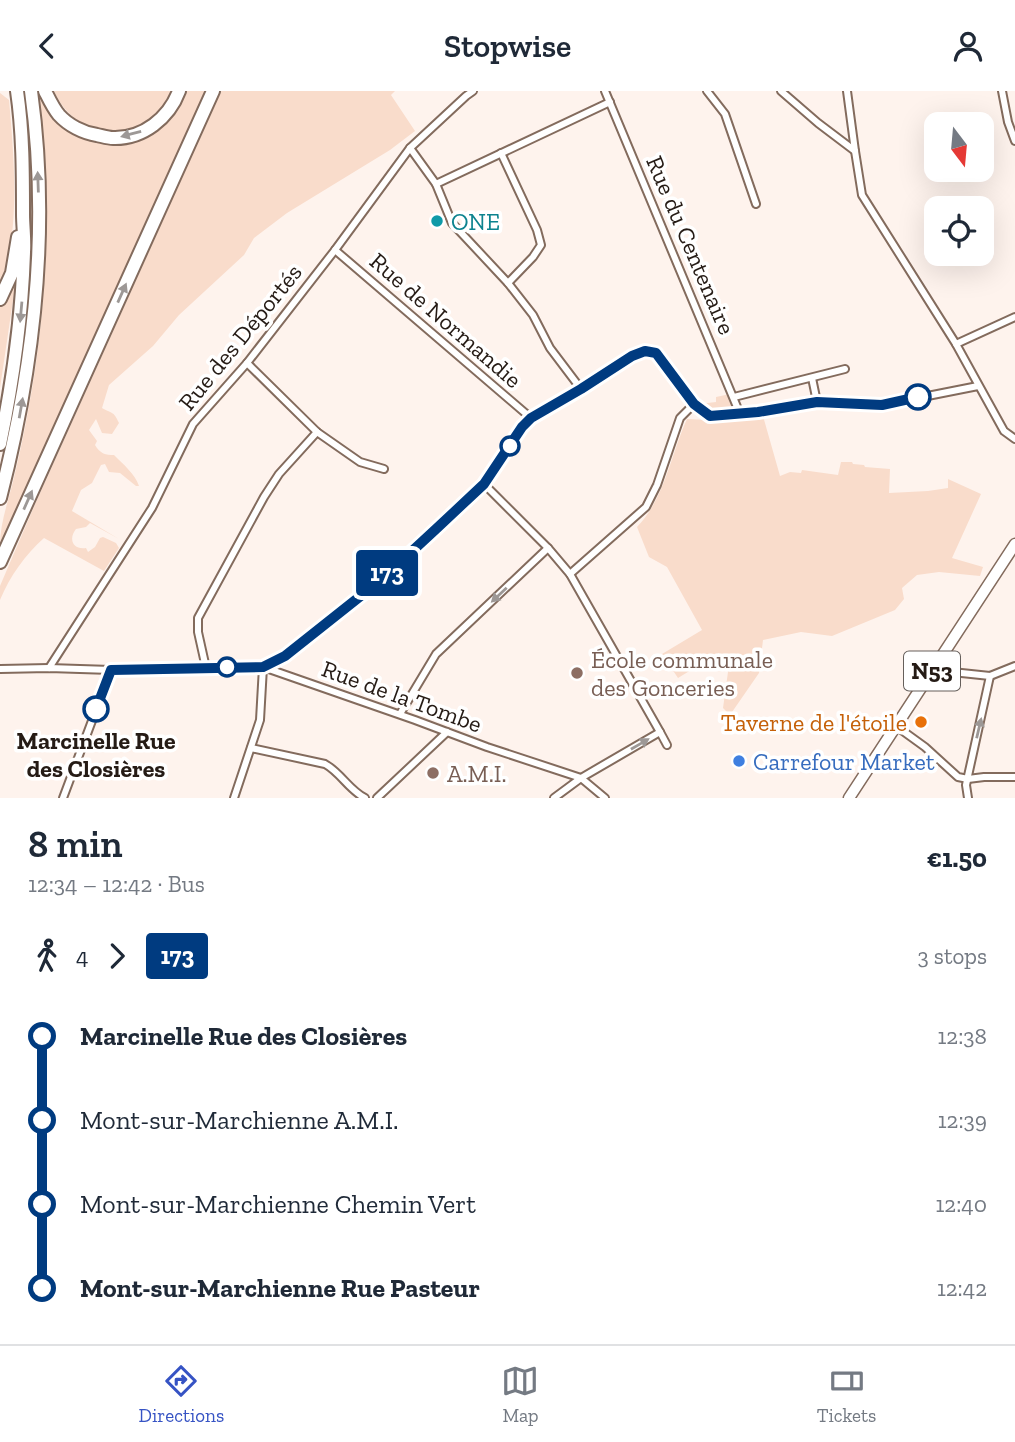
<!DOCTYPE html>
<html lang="en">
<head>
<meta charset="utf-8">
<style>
  body { margin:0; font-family:"Zilla Slab",serif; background:#f2f2f3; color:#1f2937; height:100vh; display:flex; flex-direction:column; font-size:26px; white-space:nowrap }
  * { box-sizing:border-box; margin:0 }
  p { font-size:23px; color:#747a83 }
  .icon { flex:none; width:38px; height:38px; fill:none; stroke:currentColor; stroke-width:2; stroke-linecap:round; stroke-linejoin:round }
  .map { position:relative; height:707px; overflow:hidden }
  .drawer { display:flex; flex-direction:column; background:#fff; flex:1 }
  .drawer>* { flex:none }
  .badge { padding:0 14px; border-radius:5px; font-size:24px; line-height:46px }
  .needle { width:46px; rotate:164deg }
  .fabs { position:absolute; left:924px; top:21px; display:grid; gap:14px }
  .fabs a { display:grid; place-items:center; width:70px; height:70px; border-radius:14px; background:#fff; box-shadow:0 7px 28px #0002; font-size:35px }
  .map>.badge { position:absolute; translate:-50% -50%; box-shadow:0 0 0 4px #fff }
  .legs { display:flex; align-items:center; gap:10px; height:77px; padding:0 28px; font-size:23px }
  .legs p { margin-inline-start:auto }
  .headline { display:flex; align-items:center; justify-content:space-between; height:119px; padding:0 28px }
  h1 { font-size:38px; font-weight:600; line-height:52px }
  ul { padding:0 28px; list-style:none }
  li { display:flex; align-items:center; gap:24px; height:84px; font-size:26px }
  li i { display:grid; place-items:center; width:10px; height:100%; margin:0 9px; background:currentColor }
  li i::after { content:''; width:18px; height:18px; margin:-9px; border:5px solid; border-radius:50%; background:#fff }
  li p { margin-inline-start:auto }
  li:first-child i { background:linear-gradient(#0000 50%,currentColor 0) }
  li:last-child i { background:linear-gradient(currentColor 50%,#0000 0) }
  header { display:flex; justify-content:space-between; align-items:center; height:91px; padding:0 28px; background:#fff; font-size:32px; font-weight:600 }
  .tab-bar { display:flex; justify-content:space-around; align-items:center; height:98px; border-top:2px solid #e0e1e3; background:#fff; font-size:19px; color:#747a83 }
  .tab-bar a { display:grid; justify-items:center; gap:4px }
  .tab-bar .current { color:#3653c4 }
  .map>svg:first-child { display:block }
</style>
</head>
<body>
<header><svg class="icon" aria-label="back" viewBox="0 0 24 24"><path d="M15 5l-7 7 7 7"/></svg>Stopwise<svg class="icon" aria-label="person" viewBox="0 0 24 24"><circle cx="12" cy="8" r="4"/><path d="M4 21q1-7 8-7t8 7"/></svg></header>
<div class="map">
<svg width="1015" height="707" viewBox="0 0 1015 707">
  <rect width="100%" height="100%" fill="#fef3ed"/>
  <g fill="#f9dccb">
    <path d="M54 0H172C147 53 78 55 54 0Z"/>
    <path d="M184 0H206L3 458 0 454C0 430 10 406 15 382 22 354 27 326 32 298 48 203 50 98 38 2L42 1 61 31 129 50Z"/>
    <path d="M221 0H395L391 4 415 40 390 59 287 122 254 147 244 164 179 224 153 255 109 294 102 317C112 323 113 319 119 332L112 343 102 342 96 328 89 339 97 350 95 354C100 363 106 364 114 364 123 373 135 383 139 395H136L120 382 109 381 105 373 101 374 92 392 81 399 72 420 119 448 90 432 86 436 76 438C68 448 73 459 86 457L88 461 95 456 100 447 103 446 116 452 119 457 104 480 44 447C25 464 10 485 0 509V495L36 411Z"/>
    <path d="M0 2 9 9C14 65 21 143 0 195Z"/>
    <polygon points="13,189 16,189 0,297 0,215 7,205"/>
    <polygon points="730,303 736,320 707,320 699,313 716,311 716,306"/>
    <path d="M763 325 780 385 790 381 801 382 802 379 838 384 841 371H852L853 373 864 374 865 376 890 378 889 402 928 400 948 397V388L981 403 952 467 983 476 980 485 939 481 917 484 902 497 904 508 895 519 832 545 801 541 763 549 759 582 730 624 723 617 728 581 719 562 678 587 662 563 702 539 667 476 649 466 637 436C665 407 671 363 687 328L727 330Z"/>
  </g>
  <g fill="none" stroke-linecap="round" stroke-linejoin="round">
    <g stroke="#836b5d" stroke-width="10">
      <g id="minor">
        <polyline points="605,0 740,323"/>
        <polyline points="707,0 725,23 756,113"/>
        <polyline points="781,0 818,32 855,60"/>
        <polyline points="847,0 855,60 862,104 956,253 1004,340 1015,348"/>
        <polyline points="1002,0 1008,31 1015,50"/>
        <polyline points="410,57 436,93 452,132 508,192 533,224 550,257 581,298"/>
        <polyline points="501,62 537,139 541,154 533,166 508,192"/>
        <polyline points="436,93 610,11"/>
        <polyline points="335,159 531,327"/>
        <polyline points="956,253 1015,226"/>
        <polyline points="247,272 317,341 360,371 384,378"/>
        <polyline points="812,287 817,311"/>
        <polyline points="734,306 845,278"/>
        <polyline points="484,393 548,457 570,483 660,641 581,687 554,707"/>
        <polyline points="570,483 646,416 657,394 680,327 694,313"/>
        <polyline points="263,576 285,565 382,488 436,438 484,393 522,336 531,327 581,298 632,265 645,260 656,262 694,313 710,325 759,321 817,311 882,314 978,295"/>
        <polyline points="49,577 152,417 193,333 247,272 335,159 410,57 466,5 473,0"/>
        <polyline points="206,577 198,541 198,527 264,406 279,383 317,341"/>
        <polyline points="0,578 49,577 111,579 263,576 415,629 487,656 581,687 605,707"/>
        <polyline points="933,579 990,585 1015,575"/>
        <polyline points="400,623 436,563 548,457"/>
        <polyline points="896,635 925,656 958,686 968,688 984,686 1015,686"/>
        <polyline points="660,641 667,654"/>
        <path d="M251 657 325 673C341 682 349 699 365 707"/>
        <polyline points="63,707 111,579"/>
        <polyline points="234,707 260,629 263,576"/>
        <polyline points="377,707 447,641"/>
        <polyline points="968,707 966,694 990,585"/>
      </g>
    </g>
    <g stroke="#836b5d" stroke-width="13">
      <polyline id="primary" points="849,707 1015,453"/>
    </g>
    <g stroke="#836b5d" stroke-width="16">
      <g id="motorway">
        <path d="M45 0C49 8 53 17 59 24 68 34 83 42 97 44 102 45 108 47 113 47 143 48 169 27 179 0"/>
        <polyline points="0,208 12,182 18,146"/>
        <path d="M0 353C13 290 22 226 24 161 25 148 23 136 23 123 23 82 23 41 17 0"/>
        <path d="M0 407C34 276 50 136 31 0"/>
        <polyline points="0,471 213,0"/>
      </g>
    </g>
    <use href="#minor" stroke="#fff" stroke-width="6"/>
    <use href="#primary" stroke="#fff" stroke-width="10"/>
    <use href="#motorway" stroke="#fff" stroke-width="12"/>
  </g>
  <defs><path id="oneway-solid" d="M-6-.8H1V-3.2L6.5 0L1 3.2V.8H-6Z" transform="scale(1.75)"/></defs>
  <g fill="#9d9896">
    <use href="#oneway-solid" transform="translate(131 43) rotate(165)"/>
    <use href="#oneway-solid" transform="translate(38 91) rotate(-92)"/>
    <use href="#oneway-solid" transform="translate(122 202) rotate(-66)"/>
    <use href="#oneway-solid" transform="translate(21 221) rotate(95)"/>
    <use href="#oneway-solid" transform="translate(21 317) rotate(-80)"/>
    <use href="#oneway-solid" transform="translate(28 409) rotate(-66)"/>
    <use href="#oneway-solid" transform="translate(499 504) rotate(137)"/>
    <use href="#oneway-solid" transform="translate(979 637) rotate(-77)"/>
    <use href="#oneway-solid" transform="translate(640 653) rotate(-30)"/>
  </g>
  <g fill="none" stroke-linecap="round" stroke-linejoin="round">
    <g stroke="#fff" stroke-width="16">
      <polyline id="line-1" points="96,618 111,579 263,576 285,565 382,488 436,438 484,393 522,336 531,327 581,298 632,265 645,260 656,262 694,313 710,325 758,321 817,311 882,314 918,306"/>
    </g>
    <use href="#line-1" stroke="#003b80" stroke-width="10"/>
  </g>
  <circle fill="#0f9aa8" stroke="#fff" stroke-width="2.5" cx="437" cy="130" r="7"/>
  <g fill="#fff" stroke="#003b80" stroke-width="3.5">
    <circle cx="918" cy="306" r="12"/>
    <circle cx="510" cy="355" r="9"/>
    <circle cx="227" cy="576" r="9"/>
    <circle cx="96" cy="618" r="12"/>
  </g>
  <g fill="#8d6e63" stroke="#fff" stroke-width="2.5">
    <circle cx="577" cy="582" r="7"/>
    <circle cx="433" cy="682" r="7"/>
  </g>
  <circle fill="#e8710a" stroke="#fff" stroke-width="2.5" cx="921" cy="631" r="7"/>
  <circle fill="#3f7fe0" stroke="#fff" stroke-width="2.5" cx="739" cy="670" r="7"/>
  <g text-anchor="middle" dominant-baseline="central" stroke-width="7" stroke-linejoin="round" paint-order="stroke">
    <rect fill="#fff" stroke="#665f5b" stroke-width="2" x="904" y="560.5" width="56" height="39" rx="5"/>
    <g font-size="23" font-weight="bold" fill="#251b15">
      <text x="932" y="580">N53</text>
    </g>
    <g font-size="24" fill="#0d838f" stroke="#fff" text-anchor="start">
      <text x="451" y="130">ONE</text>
    </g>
    <g font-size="24" fill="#251b15" stroke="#fff">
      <text transform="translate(691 154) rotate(67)">Rue du Centenaire</text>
      <text transform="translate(446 229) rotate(41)">Rue de Normandie</text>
      <text transform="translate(240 246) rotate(-51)">Rue des Déportés</text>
      <text transform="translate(402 605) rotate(20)">Rue de la Tombe</text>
    </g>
    <g font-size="24" fill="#785e54" stroke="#fff" text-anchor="start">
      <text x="591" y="568">École communale<tspan x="591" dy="28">des Gonceries</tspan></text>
      <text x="447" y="682">A.M.I.</text>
    </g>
    <g font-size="24" fill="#c56008" stroke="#fff" text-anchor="end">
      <text x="907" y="631">Taverne de l'étoile</text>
    </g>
    <g font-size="24" font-weight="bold" fill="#251b15" stroke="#fff">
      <text x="96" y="649">Marcinelle Rue<tspan x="96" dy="28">des Closières</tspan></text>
    </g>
    <g font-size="24" fill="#366cbe" stroke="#fff" text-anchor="start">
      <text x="753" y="670">Carrefour Market</text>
    </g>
  </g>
</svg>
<div class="fabs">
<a><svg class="needle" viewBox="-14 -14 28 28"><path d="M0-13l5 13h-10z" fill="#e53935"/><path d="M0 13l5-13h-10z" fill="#747a83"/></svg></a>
<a><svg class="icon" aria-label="locate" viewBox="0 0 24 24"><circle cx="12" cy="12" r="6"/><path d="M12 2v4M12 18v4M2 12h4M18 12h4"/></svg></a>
</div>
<b class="badge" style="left:387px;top:482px;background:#003b80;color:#fff">173</b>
</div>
<section class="drawer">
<div class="headline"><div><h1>8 min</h1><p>12:34 – 12:42 · Bus</p></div><b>€1.50</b></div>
<div class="legs"><svg class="icon" aria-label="walk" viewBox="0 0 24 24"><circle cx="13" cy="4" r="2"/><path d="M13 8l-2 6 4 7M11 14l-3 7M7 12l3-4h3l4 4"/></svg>4<svg class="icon" aria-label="forward" viewBox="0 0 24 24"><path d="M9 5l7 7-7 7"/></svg><b class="badge" style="background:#003b80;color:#fff">173</b><p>3 stops</p></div>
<ul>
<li><i style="color:#003b80"></i><b>Marcinelle Rue des Closières</b><p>12:38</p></li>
<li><i style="color:#003b80"></i><span>Mont-sur-Marchienne A.M.I.</span><p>12:39</p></li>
<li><i style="color:#003b80"></i><span>Mont-sur-Marchienne Chemin Vert</span><p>12:40</p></li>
<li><i style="color:#003b80"></i><b>Mont-sur-Marchienne Rue Pasteur</b><p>12:42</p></li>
</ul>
</section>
<nav class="tab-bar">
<a class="current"><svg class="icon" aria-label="directions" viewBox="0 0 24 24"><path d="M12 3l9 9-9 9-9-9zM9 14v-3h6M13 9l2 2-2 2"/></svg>Directions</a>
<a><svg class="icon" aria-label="map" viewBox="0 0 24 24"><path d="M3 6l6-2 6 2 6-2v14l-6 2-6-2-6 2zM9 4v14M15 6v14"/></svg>Map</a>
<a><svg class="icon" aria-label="tickets" viewBox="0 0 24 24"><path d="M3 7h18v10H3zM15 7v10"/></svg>Tickets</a>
</nav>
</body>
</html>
